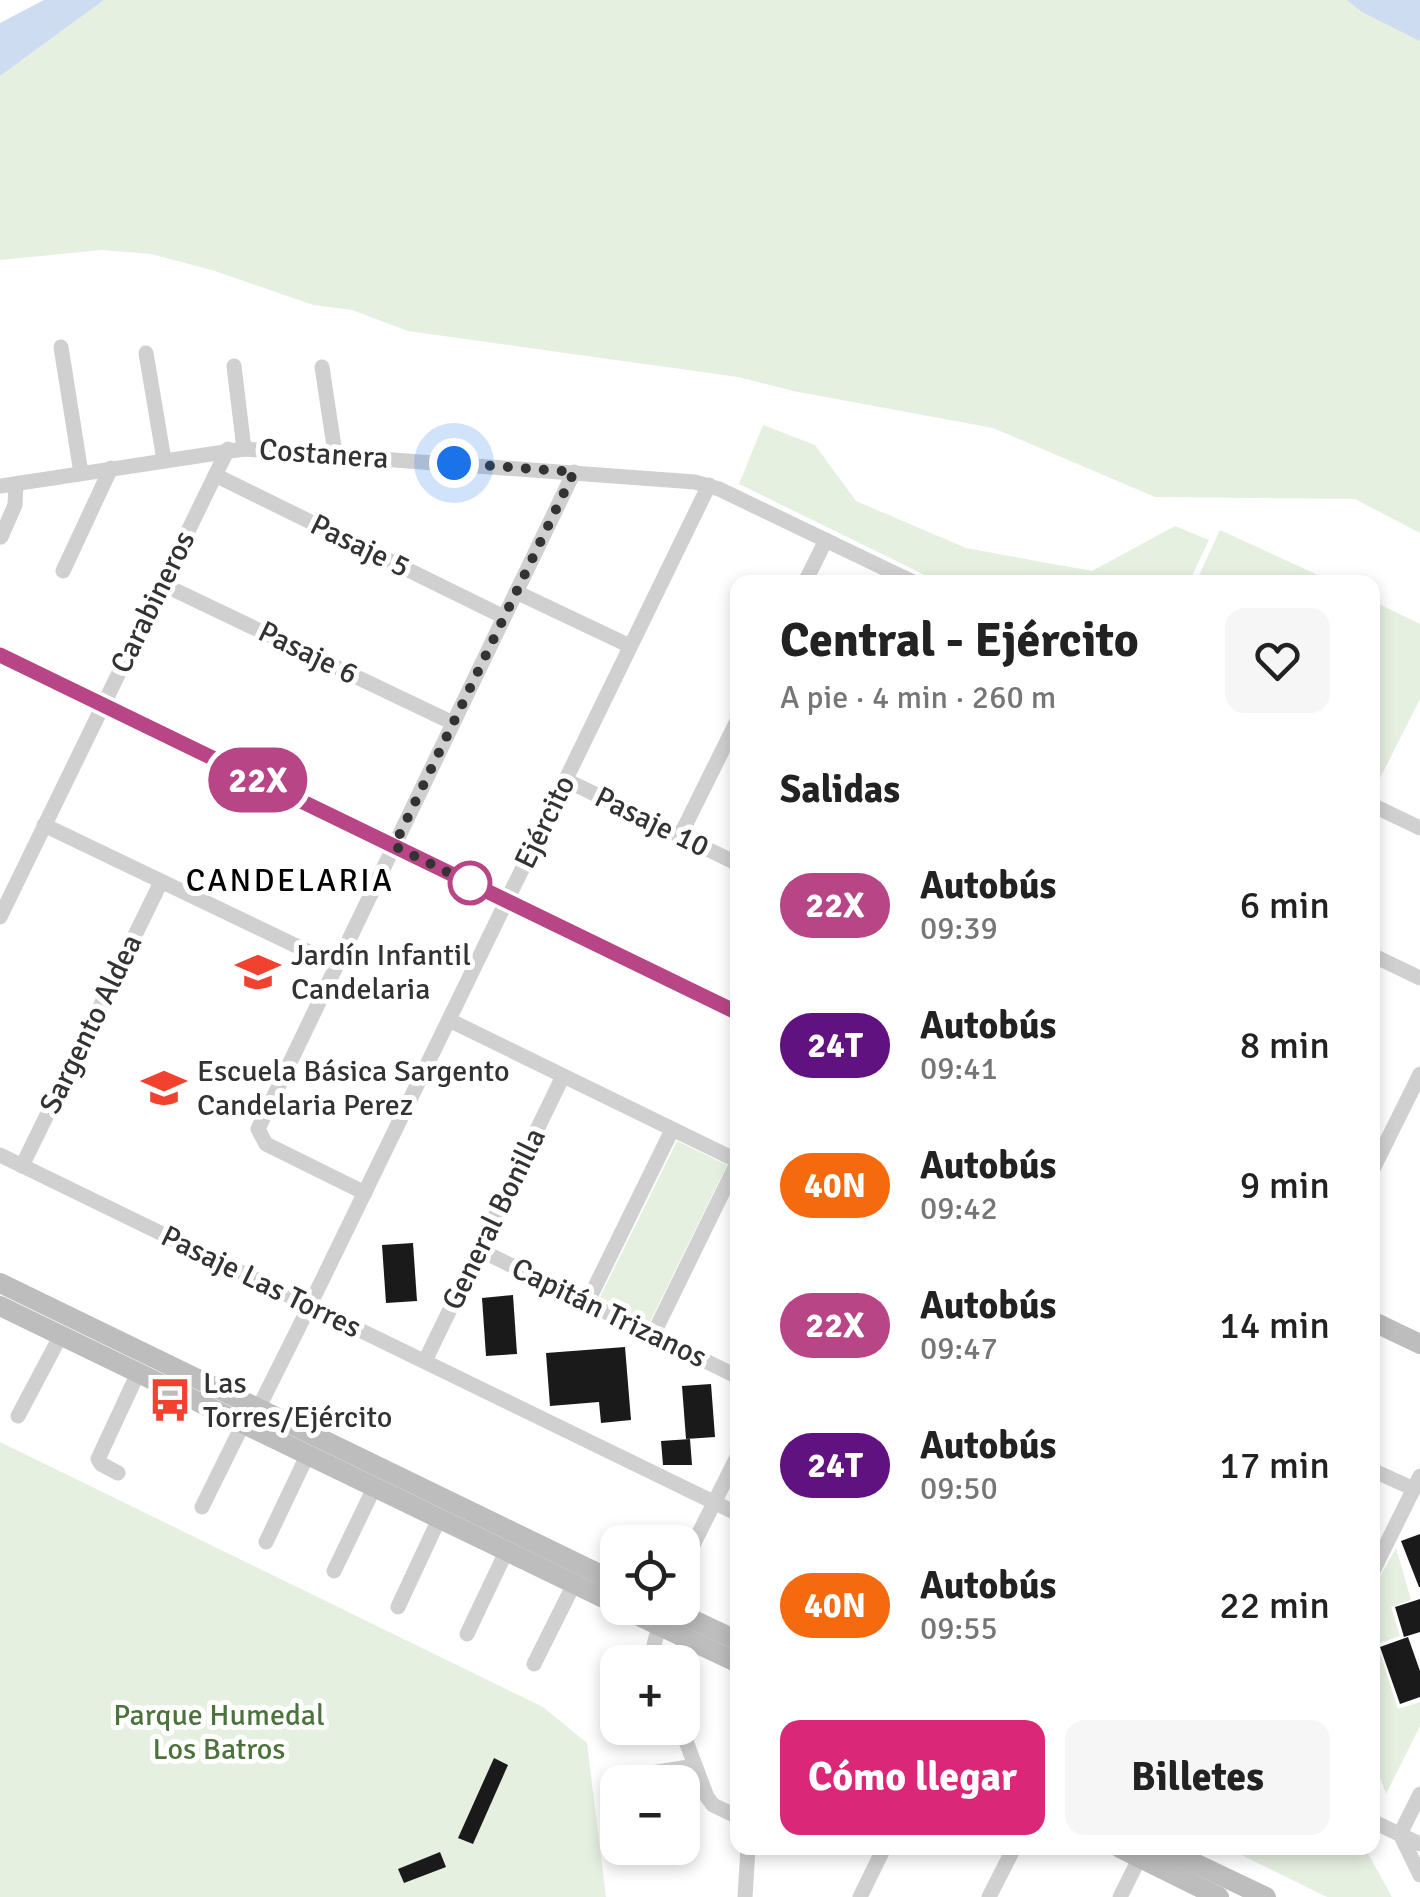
<!DOCTYPE html>
<html lang="es">
<head>
<meta charset="utf-8">
<style>
  body { margin:0; font-family:Signika,sans-serif; background:#f6f6f6; color:#222; height:100vh; display:flex; flex-direction:column; font-size:38px; white-space:nowrap }
  * { box-sizing:border-box; margin:0 }
  p { font-size:32px; color:#767676 }
  .icon { flex:none; width:55px; height:55px; fill:none; stroke:currentColor; stroke-width:2; stroke-linecap:round; stroke-linejoin:round }
  .map { position:relative; flex:1; overflow:hidden }
  .details { position:absolute; left:730px; top:575px; width:650px; height:1280px; display:flex; flex-direction:column; background:#fff; border-radius:20px; box-shadow:0 5px 15px #0003 }
  .details>* { flex:none }
  .badge { padding:0 20px; border-radius:32px; font-size:35px; line-height:65px }
  .tools { position:absolute; left:600px; top:1525px; display:grid; gap:20px }
  .tools a { display:grid; place-items:center; width:100px; height:100px; border-radius:20px; background:#fff; box-shadow:0 5px 15px #0003; font-size:50px }
  .you { position:absolute; width:50px; height:50px; margin:-25px; border:8px solid #fff; border-radius:50%; background:#1a73e8; box-shadow:0 0 0 15px #1a73e833 }
  .map>.badge { position:absolute; translate:-50% -50%; box-shadow:0 0 0 5px #fff }
  h2 { padding:0 50px; font-size:38px; line-height:90px }
  .round { display:grid; place-items:center; flex:none; width:105px; height:105px; border-radius:20px; background:#f6f6f6 }
  .overview { display:flex; align-items:center; justify-content:space-between; height:170px; padding:0 50px }
  h1 { font-size:48px; font-weight:800; line-height:75px }
  .action { display:flex; gap:20px; margin-top:auto; padding:20px 50px }
  .action a { flex:1; height:115px; border-radius:20px; background:#db2777; color:#fff; font-size:40px; font-weight:800; line-height:115px; text-align:center }
  .action a+a { background:#f6f6f6; color:#222 }
  ul { padding:0; list-style:none }
  li { display:flex; align-items:center; gap:30px; height:140px; padding:0 50px }
  li div { flex:1 }
  li b { display:block; font-size:38px }
  li em { font-style:normal }
  li .badge { min-width:110px; font-weight:700; text-align:center }
  .map>svg:first-child { display:block }
</style>
</head>
<body>
<div class="map">
<svg width="1420" height="1897" viewBox="0 0 1420 1897">
  <rect width="100%" height="100%" fill="#fff"/>
  <g fill="#e6f0e1">
    <polygon points="104,0 1420,0 1420,533 1355,499 1155,497 993,428 793,391 738,377 408,331 352,310 313,305 215,271 151,254 102,250 0,260 0,76"/>
    <polygon points="763,425 815,445 856,501 966,548 1092,571 1175,526 1209,540 1189,582 939,582 739,484"/>
    <polygon points="1220,530 1333,582 1196,582"/>
    <polygon points="1373,601 1420,624 1420,699 1373,792"/>
    <polygon points="677,1141 727,1165 650,1322 600,1297"/>
    <polygon points="0,1442 543,1707 587,1743 606,1897 0,1897"/>
    <polygon points="1396,1548 1411,1600 1391,1607 1400,1636 1377,1644 1398,1709 1420,1702 1420,1726 1386,1794 1373,1757 1372,1581 1377,1582"/>
    <polygon points="1227,1848 1365,1848 1392,1897 1327,1897"/>
  </g>
  <g fill="#cddcf0">
    <polygon points="44,0 104,0 0,76 0,23"/>
    <polygon points="1347,0 1420,0 1420,41 1362,12"/>
  </g>
  <g fill="#1a1a1a">
    <polygon points="413,1243 417,1301 386,1303 382,1245"/>
    <polygon points="513,1295 517,1354 486,1356 482,1298"/>
    <polygon points="625,1347 631,1420 601,1423 599,1402 550,1406 546,1353"/>
    <polygon points="711,1384 715,1437 686,1439 682,1386"/>
    <polygon points="690,1439 692,1465 663,1465 661,1441"/>
    <polygon points="1420,1534 1420,1587 1419,1587 1401,1541"/>
    <polygon points="1420,1599 1420,1632 1404,1637 1395,1607"/>
    <polygon points="1408,1637 1420,1671 1420,1697 1400,1704 1380,1647"/>
    <polygon points="494,1758 508,1765 473,1844 458,1838"/>
    <polygon points="440,1852 446,1867 404,1883 398,1869"/>
  </g>
  <g fill="none" stroke-linecap="round" stroke-linejoin="round">
    <g stroke="#d0d0d0" stroke-width="15">
      <polyline points="61,347 81,473"/>
      <polyline points="146,353 164,460"/>
      <polyline points="234,366 244,449"/>
      <polyline points="322,367 335,453"/>
      <polyline points="215,475 504,617"/>
      <polyline points="0,486 244,449 695,482 719,489 913,582"/>
      <polyline points="1,537 15,505 16,484"/>
      <polyline points="63,571 111,468"/>
      <polyline points="805,582 826,540"/>
      <polyline points="162,584 453,723"/>
      <polyline points="516,592 630,646"/>
      <polyline points="566,780 738,864"/>
      <polyline points="1372,805 1420,828"/>
      <polyline points="44,825 336,965"/>
      <polyline points="680,836 738,719"/>
      <polyline points="0,917 228,449"/>
      <polyline points="1372,955 1420,978"/>
      <polyline points="449,1020 738,1161"/>
      <polyline points="0,1155 738,1514"/>
      <polyline points="22,1166 161,882"/>
      <polyline points="1372,1171 1420,1074"/>
      <polyline points="365,1193 266,1144 258,1129 574,472"/>
      <polyline points="480,1250 738,1377"/>
      <polyline points="587,1303 672,1130"/>
      <polyline points="653,1335 738,1161"/>
      <polyline points="425,1361 563,1076"/>
      <polyline points="18,1416 61,1335"/>
      <polyline points="1372,1470 1414,1489"/>
      <polyline points="118,1473 101,1464 98,1459 138,1373"/>
      <polyline points="202,1507 243,1424 258,1409 310,1305 709,485"/>
      <polyline points="266,1542 307,1456"/>
      <polyline points="682,1567 738,1455"/>
      <polyline points="334,1571 374,1488"/>
      <polyline points="1372,1573 1420,1476"/>
      <polyline points="398,1607 439,1519"/>
      <polyline points="467,1634 506,1552"/>
      <polyline points="657,1662 654,1645 661,1618"/>
      <polyline points="534,1664 574,1584"/>
      <polyline points="608,1697 618,1696"/>
      <polyline points="681,1728 707,1797 713,1805 738,1817"/>
      <polyline points="621,1778 695,1766"/>
      <polyline points="1420,1794 1400,1834 1420,1875"/>
      <polyline points="1372,1821 1420,1844"/>
      <polyline points="745,1897 748,1848"/>
      <polyline points="860,1897 884,1848"/>
      <polyline points="989,1897 1014,1848"/>
      <polyline points="1120,1897 1140,1857"/>
    </g>
    <g stroke="#bdbdbd" stroke-width="20">
      <polyline points="0,655 738,1013"/>
      <polyline points="0,1283 618,1583"/>
      <polyline points="0,1306 618,1605"/>
      <polyline points="1372,1321 1420,1344"/>
      <polyline points="622,1608 738,1663"/>
      <polyline points="668,1608 738,1641"/>
      <polyline points="1120,1848 1219,1897"/>
      <polyline points="1163,1848 1266,1897"/>
    </g>
  </g>
  <g fill="none" stroke-linecap="round" stroke-linejoin="round">
    <g stroke="#fff" stroke-width="22">
      <polyline id="line" points="0,655 738,1013"/>
    </g>
    <use href="#line" stroke="#b84686" stroke-width="15"/>
    <polyline stroke="#333" stroke-width="10" stroke-dasharray="0 18" points="454,463 574,472 394,846 478,887 470,883"/>
  </g>
  <defs>
    <g id="school-bare" transform="scale(3.45)"><path d="M0-5L7-2L0 1L-7-2ZM-4 1L0 2.5L4 1V4Q0 6-4 4Z" fill="#f0422f" stroke="#fff" stroke-width="2.5" paint-order="stroke"/></g>
    <g id="bus-bare" transform="scale(3.45)"><path d="M-5-6H5V4H4V6H2V4H-2V6H-4V4H-5ZM-3.5-4V0h7V-4ZM-3.5 1.2v1.5H-2V1.2ZM2 1.2v1.5H3.5V1.2Z" fill="#f0422f" stroke="#fff" stroke-width="2.5" paint-order="stroke"/></g>
  </defs>
  <g fill-rule="evenodd">
    <use href="#school-bare" x="258" y="972"/>
    <use href="#school-bare" x="164" y="1088"/>
    <use href="#bus-bare" x="170" y="1400"/>
  </g>
  <circle fill="#fff" stroke="#b84686" stroke-width="5" cx="470" cy="883" r="20"/>
  <g text-anchor="middle" dominant-baseline="central" stroke-width="10" stroke-linejoin="round" paint-order="stroke">
    <g font-size="30" fill="#333" stroke="#fff">
      <text transform="translate(324 454) rotate(4)">Costanera</text>
      <text transform="translate(360 546) rotate(26)">Pasaje 5</text>
      <text transform="translate(153 602) rotate(-64)">Carabineros</text>
      <text transform="translate(308 653) rotate(26)">Pasaje 6</text>
      <text transform="translate(545 822) rotate(-64)">Ejército</text>
      <text transform="translate(652 822) rotate(26)">Pasaje 10</text>
      <text transform="translate(91 1024) rotate(-64)">Sargento Aldea</text>
      <text transform="translate(494 1219) rotate(-64)">General Bonilla</text>
      <text transform="translate(261 1282) rotate(26)">Pasaje Las Torres</text>
      <text transform="translate(609 1313) rotate(26)">Capitán Trizanos</text>
    </g>
    <g font-size="30" fill="#333" stroke="#fff" text-anchor="start">
      <text x="291" y="955">Jardín Infantil<tspan x="291" dy="34">Candelaria</tspan></text>
      <text x="197" y="1071">Escuela Básica Sargento<tspan x="197" dy="34">Candelaria Perez</tspan></text>
      <text x="203" y="1383">Las<tspan x="203" dy="34">Torres/Ejército</tspan></text>
    </g>
    <g font-size="30" fill="#4c733c" stroke="#fff">
      <text x="219" y="1715">Parque Humedal<tspan x="219" dy="34">Los Batros</tspan></text>
    </g>
    <g font-size="32" letter-spacing="2.5" fill="#000" stroke="#fff">
      <text x="290" y="880">CANDELARIA</text>
    </g>
  </g>
</svg>
<div class="tools">
<a><svg class="icon" aria-label="locate" viewBox="0 0 24 24"><circle cx="12" cy="12" r="6"/><path d="M12 2v4M12 18v4M2 12h4M18 12h4"/></svg></a>
<a>+</a>
<a>−</a>
</div>
<div class="you" style="left:454px;top:463px"></div>
<b class="badge" style="left:258px;top:780px;background:#b84686;color:#fff">22X</b>
<section class="details">
<div class="overview"><div><h1>Central - Ejército</h1><p>A pie · 4 min · 260 m</p></div><a class="round"><svg class="icon" aria-label="heart" viewBox="0 0 24 24"><path d="M12 20l-8-8c-3-5 5-10 8-4 3-6 11-1 8 4z"/></svg></a></div>
<h2>Salidas</h2>
<ul>
<li><span class="badge" style="background:#b84686;color:#fff">22X</span><div><b>Autobús</b><p>09:39</p></div><em>6 min</em></li>
<li><span class="badge" style="background:#5f1280;color:#fff">24T</span><div><b>Autobús</b><p>09:41</p></div><em>8 min</em></li>
<li><span class="badge" style="background:#f56a0f;color:#fff">40N</span><div><b>Autobús</b><p>09:42</p></div><em>9 min</em></li>
<li><span class="badge" style="background:#b84686;color:#fff">22X</span><div><b>Autobús</b><p>09:47</p></div><em>14 min</em></li>
<li><span class="badge" style="background:#5f1280;color:#fff">24T</span><div><b>Autobús</b><p>09:50</p></div><em>17 min</em></li>
<li><span class="badge" style="background:#f56a0f;color:#fff">40N</span><div><b>Autobús</b><p>09:55</p></div><em>22 min</em></li>
</ul>
<div class="action"><a>Cómo llegar</a><a>Billetes</a></div>
</section>
</div>
</body>
</html>
